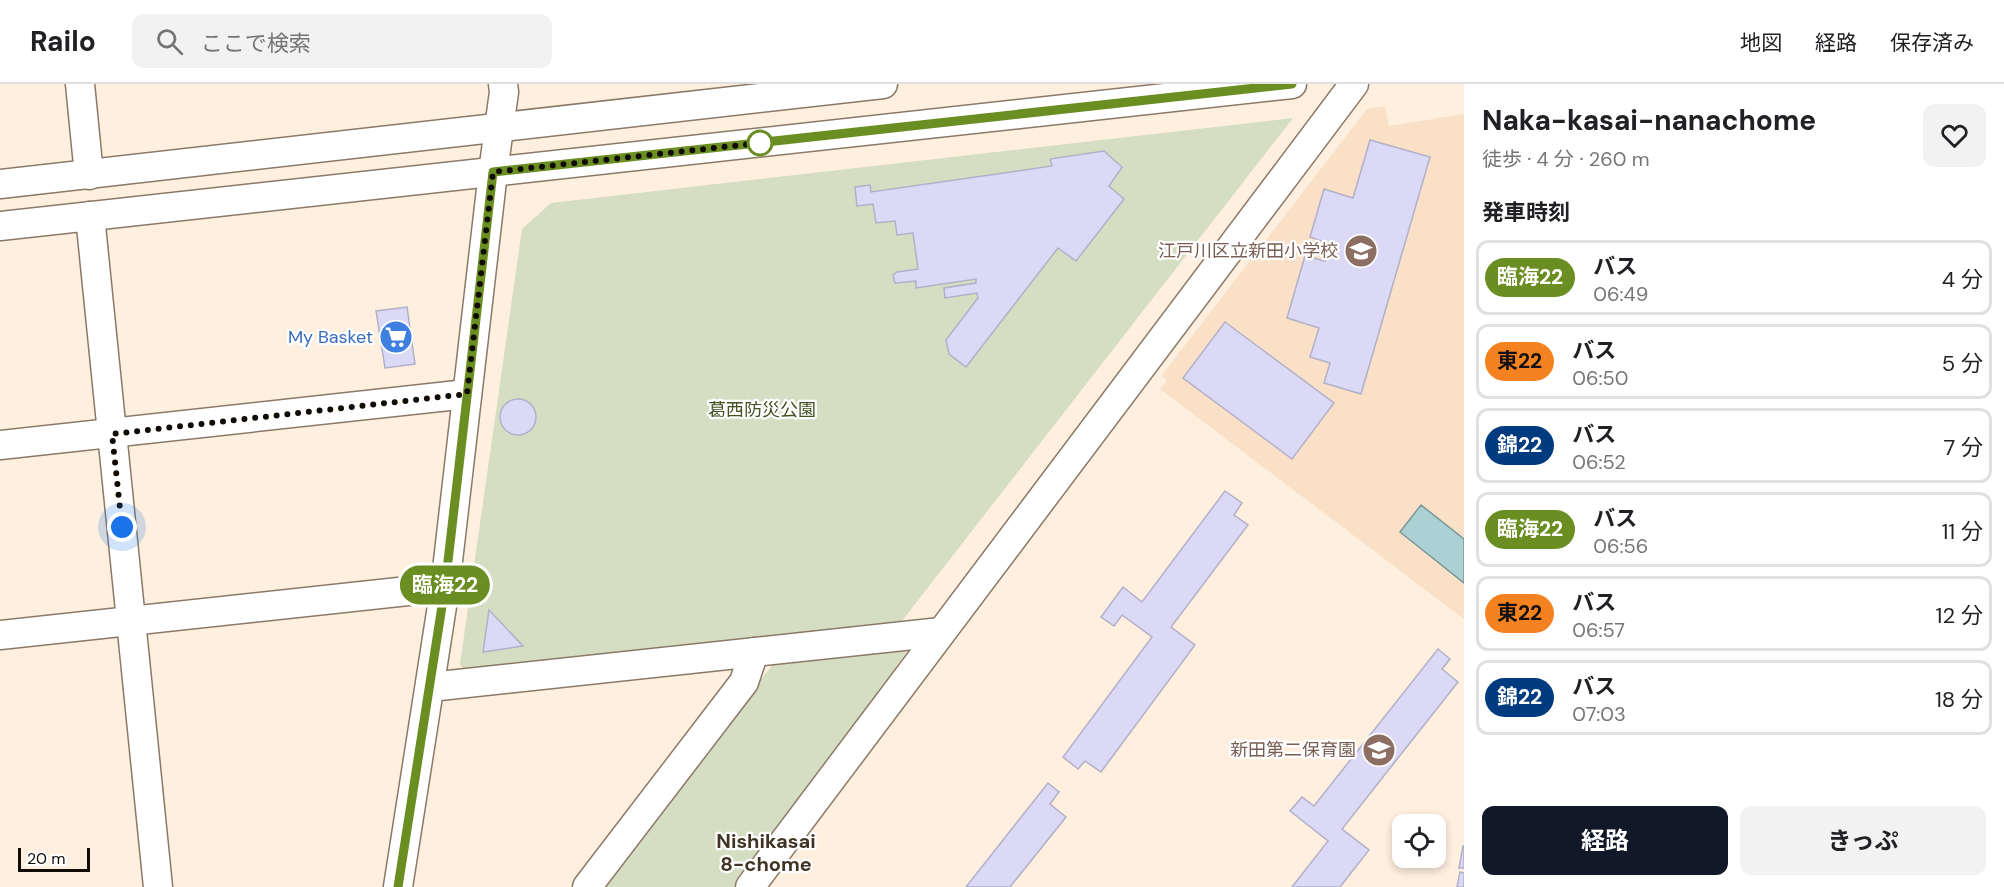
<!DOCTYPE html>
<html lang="ja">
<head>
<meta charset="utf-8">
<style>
  body { margin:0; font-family:"DM Sans","Noto Sans JP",sans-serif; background:#f2f2f2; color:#202124; height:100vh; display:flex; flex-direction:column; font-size:22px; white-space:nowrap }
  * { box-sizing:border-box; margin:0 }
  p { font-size:20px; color:#757577 }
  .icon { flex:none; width:33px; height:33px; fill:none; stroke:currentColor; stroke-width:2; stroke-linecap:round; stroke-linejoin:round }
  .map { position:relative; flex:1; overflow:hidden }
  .details { display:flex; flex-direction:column; background:#fff; width:540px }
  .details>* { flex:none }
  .badge { padding:0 12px; border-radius:20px; font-size:21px; line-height:39px }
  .tools { position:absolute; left:1392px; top:730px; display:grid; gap:12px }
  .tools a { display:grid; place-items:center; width:54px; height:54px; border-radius:12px; background:#fff; box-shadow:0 3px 9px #0003; font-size:30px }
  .scale { position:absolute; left:18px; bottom:15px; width:72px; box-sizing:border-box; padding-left:6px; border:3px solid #110b05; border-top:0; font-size:16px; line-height:21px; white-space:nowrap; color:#110b05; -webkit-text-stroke:4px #fff; paint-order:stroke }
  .you { position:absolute; width:30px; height:30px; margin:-15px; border:4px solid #fff; border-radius:50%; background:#1a73e8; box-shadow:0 0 0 9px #1a73e833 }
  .map>.badge { position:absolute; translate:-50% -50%; box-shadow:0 0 0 3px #fff }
  h2 { padding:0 18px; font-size:22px; line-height:54px }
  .round { display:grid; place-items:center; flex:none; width:63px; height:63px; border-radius:12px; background:#f2f2f2 }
  .headline { display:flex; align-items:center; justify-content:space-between; height:102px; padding:0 18px }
  h1 { font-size:28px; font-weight:700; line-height:45px }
  .button { display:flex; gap:12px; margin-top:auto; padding:12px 18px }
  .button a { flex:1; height:69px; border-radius:12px; background:#111827; color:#fff; font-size:24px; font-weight:700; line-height:69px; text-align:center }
  .button a+a { background:#f2f2f2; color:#202124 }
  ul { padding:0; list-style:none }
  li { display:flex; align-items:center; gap:18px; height:75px; margin:0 12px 9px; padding:0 6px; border:3px solid #e0e0e0; border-radius:12px }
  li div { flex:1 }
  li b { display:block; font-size:22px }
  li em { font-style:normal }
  li .badge { min-width:66px; font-weight:700; text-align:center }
  header { display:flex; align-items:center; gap:36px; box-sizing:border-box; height:84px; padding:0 30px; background:#fff; border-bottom:2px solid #e0e0e0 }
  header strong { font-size:28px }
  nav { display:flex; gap:33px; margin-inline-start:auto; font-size:21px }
  .search { width:420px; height:54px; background:#f2f2f2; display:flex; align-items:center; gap:15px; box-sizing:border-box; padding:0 21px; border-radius:12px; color:#757577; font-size:22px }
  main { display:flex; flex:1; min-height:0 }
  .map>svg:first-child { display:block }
</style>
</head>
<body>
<header>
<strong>Railo</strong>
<div class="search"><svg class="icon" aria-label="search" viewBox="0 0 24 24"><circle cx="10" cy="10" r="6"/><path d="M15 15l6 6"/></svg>ここで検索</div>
<nav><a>地図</a><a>経路</a><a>保存済み</a></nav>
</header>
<main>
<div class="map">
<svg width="1464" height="803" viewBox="0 0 1464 803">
  <rect width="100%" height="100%" fill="#feefdf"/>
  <polygon fill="#f9e0c7" points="1385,22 1389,42 1464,30 1464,535 1160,305 1167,297 1162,291 1367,25"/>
  <g fill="#d5ddc3">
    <polygon points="1293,34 898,542 467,591 460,580 522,145 551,119"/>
    <polygon points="904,560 906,569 736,803 600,803 777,575"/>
  </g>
  <polygon fill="#abd1d5" stroke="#7d9697" stroke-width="1.5" points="1421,421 1464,455 1464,499 1400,448"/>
  <g fill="#dcd9f7" stroke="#b2b0c8" stroke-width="1.5">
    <polygon points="1370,56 1430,73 1361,310 1324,299 1330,279 1310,273 1319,244 1287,234 1305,172 1325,177 1330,160 1310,153 1324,105 1353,114"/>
    <polygon points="1104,67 1122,83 1109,102 1124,115 1076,177 1058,164 966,283 949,270 946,256 978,214 977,209 945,214 944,204 976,199 976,195 916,204 916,197 895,199 893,191 897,188 918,185 913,149 897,151 895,137 876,139 873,120 857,122 855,103 870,101 871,108 1052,82 1050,75"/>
    <polygon points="407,223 415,280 385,284 376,227"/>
    <polygon points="1225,238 1334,319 1292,375 1183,294"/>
    <circle cx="518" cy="333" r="18"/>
    <polygon points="1225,407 1242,419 1234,431 1248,441 1171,543 1195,561 1101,688 1085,677 1078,685 1063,673 1152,553 1122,531 1114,542 1101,533 1123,503 1142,518"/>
    <polygon points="489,526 523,562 483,568"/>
    <polygon points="1438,565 1450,575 1442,585 1458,598 1342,745 1369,766 1340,803 1292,803 1328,757 1290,727 1302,713 1314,722"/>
    <polygon points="1048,699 1059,708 1050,720 1066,733 1010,803 966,803"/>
    <polygon points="1463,762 1464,762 1464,784 1459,784"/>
    <polygon points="1460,788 1464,789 1464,803 1457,803"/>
  </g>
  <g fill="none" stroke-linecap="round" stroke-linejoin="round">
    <g stroke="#8a7967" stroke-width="31">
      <g id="minor">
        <polyline points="80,0 89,91"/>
        <polyline points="0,100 883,0"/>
        <polyline points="90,132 158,803"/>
        <polyline points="0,142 1292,0"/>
        <polyline points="0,361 467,310"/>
        <polyline points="0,551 445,503"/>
        <polyline points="430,603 941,548"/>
        <polyline points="398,803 445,503 493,88 504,8 503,0"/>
        <polyline points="587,803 744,598 754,568"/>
        <polyline points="750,803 1354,0"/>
      </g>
    </g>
    <use href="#minor" stroke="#fff" stroke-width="28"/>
  </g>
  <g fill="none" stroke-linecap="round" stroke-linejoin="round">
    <g stroke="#fff" stroke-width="14">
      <polyline id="line" points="398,803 445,503 493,88 1292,0"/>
    </g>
    <use href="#line" stroke="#6b8e23" stroke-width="9"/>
    <polyline stroke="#110b05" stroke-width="6" stroke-dasharray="0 10.8" points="122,443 112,350 467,310 493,88 760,59"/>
  </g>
  <defs>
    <g id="school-disc" transform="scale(1.725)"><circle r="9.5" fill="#8d6e63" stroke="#fff"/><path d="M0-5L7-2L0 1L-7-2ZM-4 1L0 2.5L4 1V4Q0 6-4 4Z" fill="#fff"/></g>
    <g id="supermarket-disc" transform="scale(1.725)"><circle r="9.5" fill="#3f7fe0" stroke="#fff"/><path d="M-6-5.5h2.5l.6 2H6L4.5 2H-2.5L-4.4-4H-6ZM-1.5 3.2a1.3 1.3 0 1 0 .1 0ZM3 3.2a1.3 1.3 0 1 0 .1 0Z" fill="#fff"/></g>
  </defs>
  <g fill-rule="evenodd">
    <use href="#school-disc" x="1361" y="167"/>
    <use href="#supermarket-disc" x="396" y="253"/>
    <use href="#school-disc" x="1379" y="666"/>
  </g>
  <circle fill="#fff" stroke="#6b8e23" stroke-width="3" cx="760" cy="59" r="12"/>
  <g text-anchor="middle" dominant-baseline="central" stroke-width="4.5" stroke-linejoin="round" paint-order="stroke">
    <g font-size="18" fill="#785e54" stroke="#fff" text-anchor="end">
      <text x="1338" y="167">江戸川区立新田小学校</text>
      <text x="1356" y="666">新田第二保育園</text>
    </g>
    <g font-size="18" fill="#366cbe" stroke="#fff" text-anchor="end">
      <text x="373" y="253">My Basket</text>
    </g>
    <g font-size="18" fill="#455122" stroke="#fff">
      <text x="762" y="326">葛西防災公園</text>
    </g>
    <g font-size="20" font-weight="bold" fill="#423424" stroke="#fff">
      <text x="766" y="757">Nishikasai<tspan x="766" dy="23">8-chome</tspan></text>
    </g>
  </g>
</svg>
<div class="tools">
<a><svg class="icon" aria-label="locate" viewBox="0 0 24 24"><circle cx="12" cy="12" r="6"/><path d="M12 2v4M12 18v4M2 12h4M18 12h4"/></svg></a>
</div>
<div class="scale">20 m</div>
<div class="you" style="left:122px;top:443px"></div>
<b class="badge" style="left:445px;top:501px;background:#6b8e23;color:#fff">臨海22</b>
</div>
<section class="details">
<div class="headline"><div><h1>Naka-kasai-nanachome</h1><p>徒歩 · 4 分 · 260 m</p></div><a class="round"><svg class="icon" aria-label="heart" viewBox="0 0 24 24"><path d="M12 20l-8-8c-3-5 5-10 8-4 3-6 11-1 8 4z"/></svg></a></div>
<h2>発車時刻</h2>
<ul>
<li><span class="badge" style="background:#6b8e23;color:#fff">臨海22</span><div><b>バス</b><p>06:49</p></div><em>4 分</em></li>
<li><span class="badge" style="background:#f58220;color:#111">東22</span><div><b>バス</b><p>06:50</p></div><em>5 分</em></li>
<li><span class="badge" style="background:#003b80;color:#fff">錦22</span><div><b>バス</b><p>06:52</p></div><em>7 分</em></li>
<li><span class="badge" style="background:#6b8e23;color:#fff">臨海22</span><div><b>バス</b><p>06:56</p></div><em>11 分</em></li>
<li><span class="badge" style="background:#f58220;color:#111">東22</span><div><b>バス</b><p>06:57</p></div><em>12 分</em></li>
<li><span class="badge" style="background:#003b80;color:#fff">錦22</span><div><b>バス</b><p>07:03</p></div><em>18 分</em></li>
</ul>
<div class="button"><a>経路</a><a>きっぷ</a></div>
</section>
</main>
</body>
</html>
